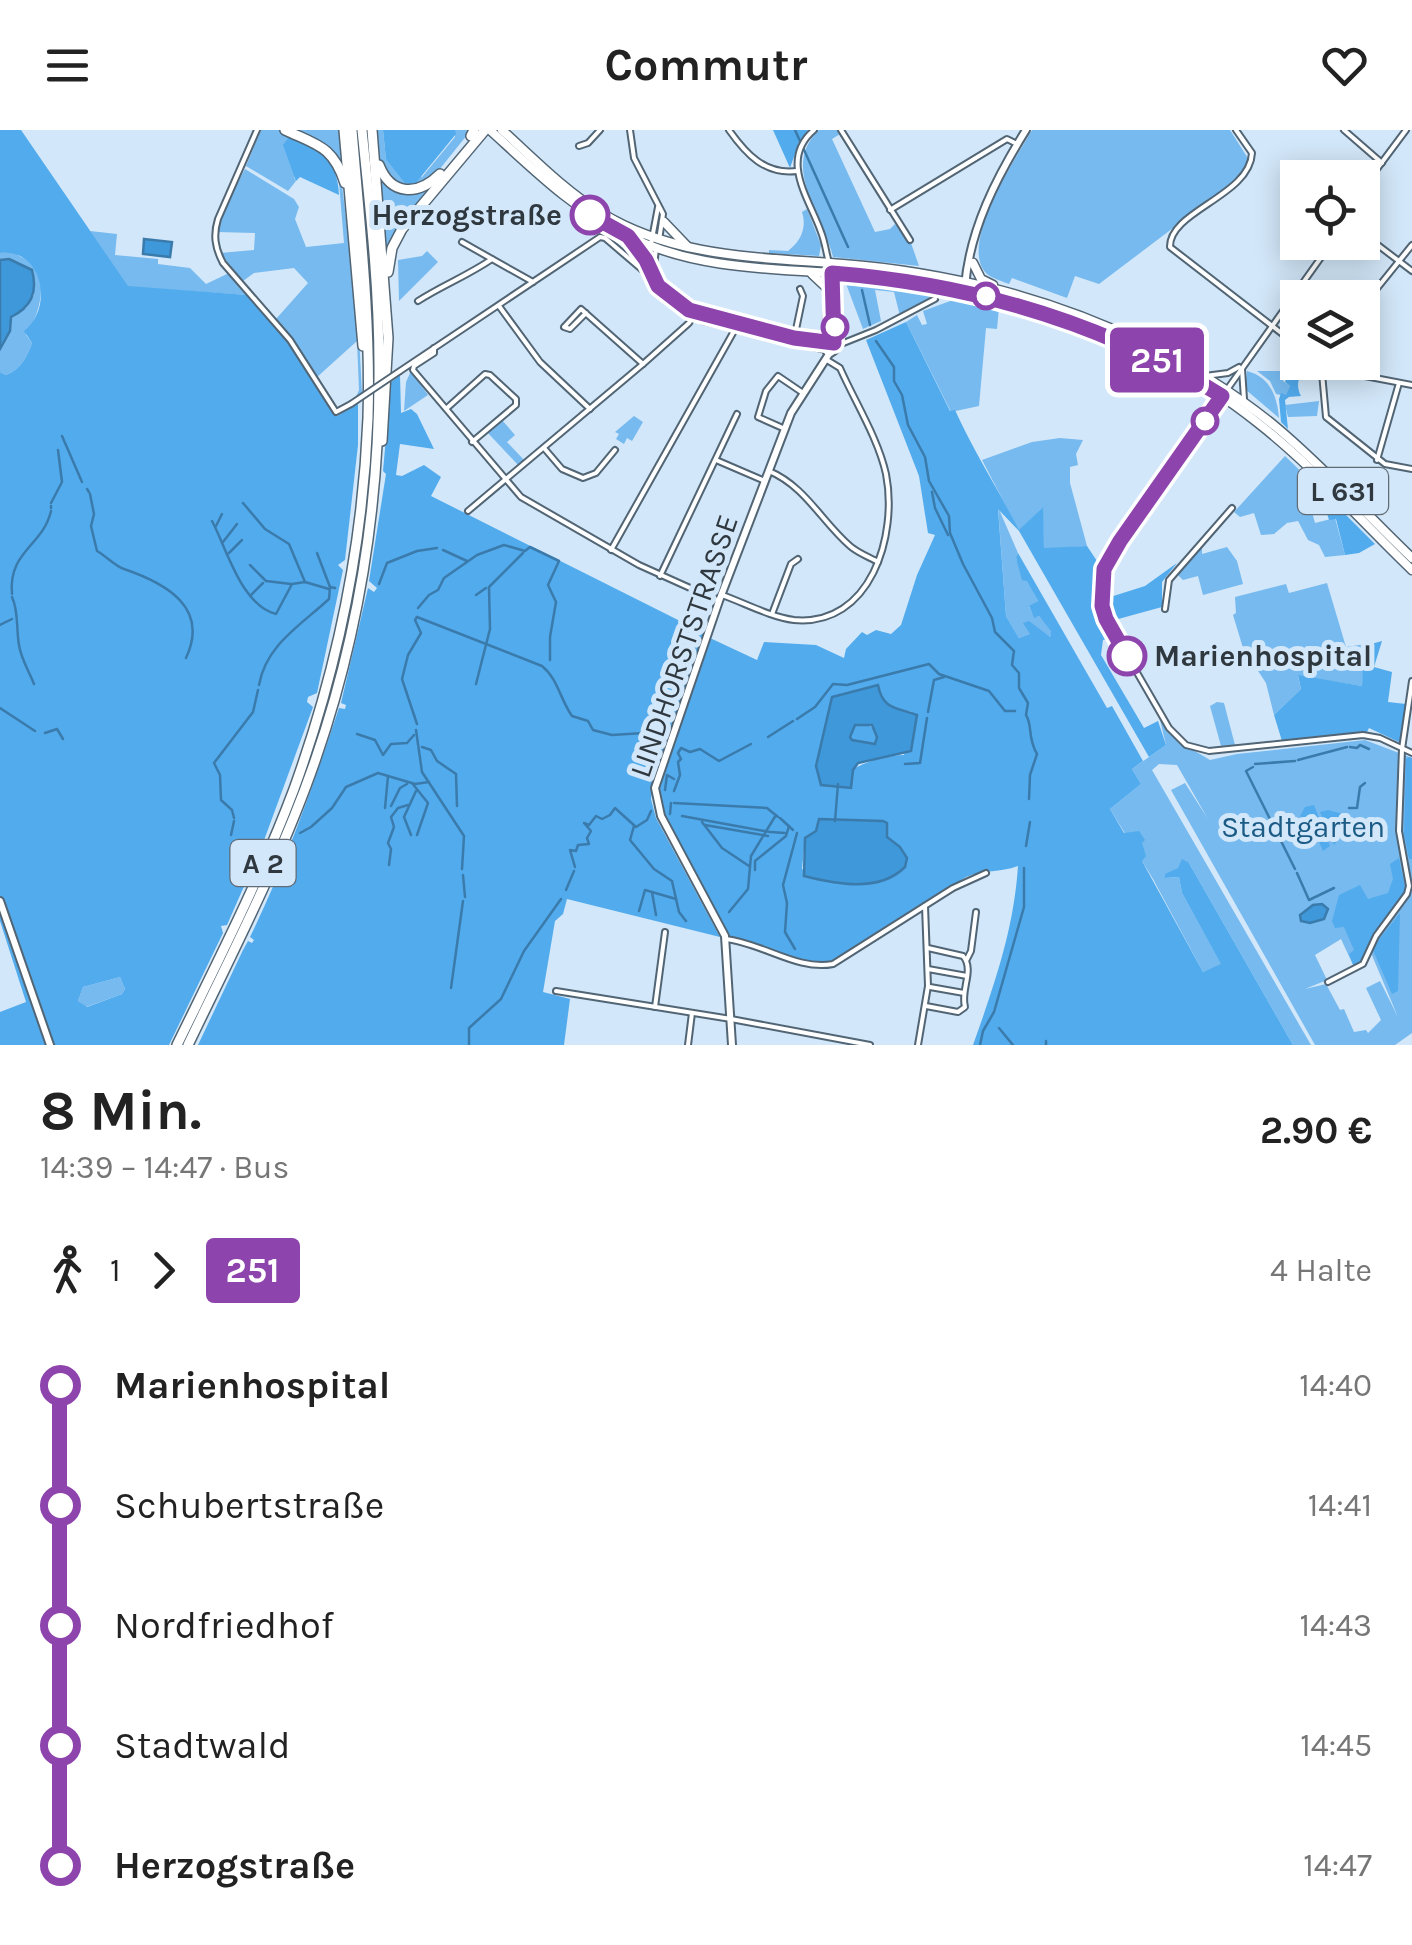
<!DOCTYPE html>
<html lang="de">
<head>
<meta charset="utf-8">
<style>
  body { margin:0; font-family:Karla,sans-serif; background:#f2f2f2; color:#222; height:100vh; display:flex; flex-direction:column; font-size:38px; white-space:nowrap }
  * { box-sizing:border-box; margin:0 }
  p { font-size:32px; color:#767676 }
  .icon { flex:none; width:55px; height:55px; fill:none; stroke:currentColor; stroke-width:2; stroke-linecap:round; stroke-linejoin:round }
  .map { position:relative; height:915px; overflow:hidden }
  .details { display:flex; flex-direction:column; background:#fff; flex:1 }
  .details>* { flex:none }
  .badge { padding:0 20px; border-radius:8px; font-size:35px; line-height:65px }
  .tools { position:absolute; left:1280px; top:30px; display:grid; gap:20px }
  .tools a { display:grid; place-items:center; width:100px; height:100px; border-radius:0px; background:#fff; box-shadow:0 5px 25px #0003; font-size:50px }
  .map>.badge { position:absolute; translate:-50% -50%; box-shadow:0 0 0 5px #fff }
  .legs { display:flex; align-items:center; gap:15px; height:110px; padding:0 40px; font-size:32px }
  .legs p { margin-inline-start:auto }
  .head { display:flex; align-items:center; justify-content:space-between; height:170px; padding:0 40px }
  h1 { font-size:55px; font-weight:700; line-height:75px }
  ul { padding:0 40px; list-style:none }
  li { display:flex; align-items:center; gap:35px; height:120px; font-size:38px }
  li i { display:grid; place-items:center; width:15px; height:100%; margin:0 12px; background:currentColor }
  li i::after { content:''; width:25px; height:25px; margin:-12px; border:8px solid; border-radius:50%; background:#fff }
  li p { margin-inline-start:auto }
  li:first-child i { background:linear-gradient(#0000 50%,currentColor 0) }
  li:last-child i { background:linear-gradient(currentColor 50%,#0000 0) }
  header { display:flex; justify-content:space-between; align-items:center; height:130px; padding:0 40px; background:#fff; font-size:45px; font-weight:700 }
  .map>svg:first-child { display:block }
</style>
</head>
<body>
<header><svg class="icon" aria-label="menu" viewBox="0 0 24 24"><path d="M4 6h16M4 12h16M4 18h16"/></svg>Commutr<svg class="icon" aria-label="heart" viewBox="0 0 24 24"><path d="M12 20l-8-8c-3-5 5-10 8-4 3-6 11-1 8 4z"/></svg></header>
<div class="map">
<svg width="1412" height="915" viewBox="0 0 1412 915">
  <rect width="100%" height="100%" fill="#d2e7f9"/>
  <g fill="#77baef" fill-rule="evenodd">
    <polygon points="261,0 282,0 328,25 341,47 358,188 362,263 356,267 359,260 357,211 316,248 276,189 308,153 294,138 254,143 243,151 220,123 254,120 255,103 217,102 230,67 245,39 294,69 299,77 295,89 306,117 344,113 339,53 332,34 294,47 296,51 288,61 246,36"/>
    <polygon points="289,0 339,0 343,38"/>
    <polygon points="376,0 383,0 386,29 422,47 455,7 455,0 471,0 431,50 422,56 397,56 380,31"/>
    <path d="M819 0H838L840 4 832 9 875 102 890 99 895 94 911 113 919 136 833 127C823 84 780 37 819 0Z"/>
    <path d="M1032 0H1230L1249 30 1234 52 1099 154 1075 146 1067 168 1012 148 1009 154C1002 151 993 149 987 144 957 116 1016 28 1032 0Z"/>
    <polygon points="477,3 479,5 408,87 387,133 379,41 395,60 438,49"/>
    <path d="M807 79 821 115 819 126 769 123V120L788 121C801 111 807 98 802 82Z"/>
    <polygon points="90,101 117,104 115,125 158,129 158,134 190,138 206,154 229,143 248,165 128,157"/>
    <polygon points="427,121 438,132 399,171 398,130 422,126"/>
    <path d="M12 122C21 127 34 132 38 142 46 161 37 189 26 205L32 213C27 227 21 239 6 245L0 242V214L10 201 11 187 26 178 34 165 9 129 0 130V123Z"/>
    <polygon points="845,151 932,161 929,170 900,186 894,162 875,160 881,191 863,199"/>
    <polygon points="953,170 999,177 997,199 986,198 979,276 951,282 906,192 917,185 922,195 927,194 923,181"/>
    <polygon points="411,241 428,265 404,281 406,252"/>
    <path d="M1247 241C1270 247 1277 266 1279 288L1245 259Z"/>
    <polygon points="1257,241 1287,241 1283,251 1290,256 1286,266 1276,264 1270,251"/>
    <polygon points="1319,271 1317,286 1288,287 1285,275"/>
    <polygon points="634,286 643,292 632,311 627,308 624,314 616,309 619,304 615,302"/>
    <polygon points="502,290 515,305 507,312 524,330 518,335 487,302"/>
    <polygon points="1060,308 1083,310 1076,324 1078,335 1070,337 1070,353 1087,416 1044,419 1042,378 1019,401 982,330 1032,312"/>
    <polygon points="1285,326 1319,359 1309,371 1315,393 1335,388 1345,425 1325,427 1319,415 1308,410 1298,391 1287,393 1274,404 1261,405 1254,383 1240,387 1234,382"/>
    <polygon points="998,377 1018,423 1016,429 1038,471 1029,477 1034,487 1039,486 1052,501 1049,508 1031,504 1019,508 1006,486"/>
    <polygon points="1227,417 1237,431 1243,454 1203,465 1198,446 1183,450 1177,444 1202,418 1202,424"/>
    <polygon points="1327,453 1346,517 1366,514 1362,556 1298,546 1301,559 1274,585 1266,553 1243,518 1233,485 1236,483 1235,467 1286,454 1289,463"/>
    <polygon points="1217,572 1224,573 1235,615 1221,616 1210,576"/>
    <path d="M1160 590 1178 611 1210 630 1237 624 1365 610 1412 628V903L1395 915H1315L1171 660 1185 653 1208 689 1177 635 1159 634 1152 640 1311 915H1293L1189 733 1165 745 1166 748 1179 747 1182 763 1222 835 1203 842 1153 749 1110 679 1141 654 1132 639 1166 615ZM1341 809 1354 837 1371 823 1398 887 1380 851 1366 858 1381 890 1368 903 1366 900 1354 902 1344 879 1340 880 1326 854 1305 859 1327 850 1315 825Z"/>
    <polygon points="120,847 125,859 122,864 86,877 78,871 83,857"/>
  </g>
  <g fill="#52abed" fill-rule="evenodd">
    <path d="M0 0H21L128 156 248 165 287 210 337 286 358 273V315L345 430 338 435 343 440 317 563 308 567 307 572 313 577 263 713 227 795 221 796 223 803 169 915H0V882L26 872 0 791V242L6 245C21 239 27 227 32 213L24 201C54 178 43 118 0 123ZM120 847 125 859 122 864 87 877 78 871 83 857Z"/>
    <polygon points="383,0 455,0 456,4 415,54 405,53 386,29"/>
    <polygon points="773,0 808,0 799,12 790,38"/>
    <path d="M289 7C319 19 338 30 339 65L300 47 296 51 283 15Z"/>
    <path d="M906 192 950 281 955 280C974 322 998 359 1019 400L1043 377 1044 418 1087 416 1099 434 1096 472 1110 508 1103 510 1101 525 1144 598 1158 591 1166 615 1149 627 1019 401 998 379 1006 486 1019 508 1030 504 1023 493 1029 491 1050 507 1051 501 1039 486 1034 488 1029 476 1038 471 1027 451 1022 450 1016 428 1018 423 1107 578 1112 576 1143 631 1132 639 1141 654 1110 679 1124 703 1139 701 1145 710 1142 713 1146 726 1142 731 1203 842 1221 834 1182 763 1179 747 1165 748V744L1178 738 1182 729 1189 733 1293 915H973C994 856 1014 799 1018 736 999 743 985 739 966 747L844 825 825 833 815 834 730 806C712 773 651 683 659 649L710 508 757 530 764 512 816 515 844 528 846 519 862 502 867 505 876 500 891 504 901 495 917 445 935 405 928 403 919 346 866 210ZM878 555 887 577 912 582 904 625C870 626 851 641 821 655L816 636 832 567ZM819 689 883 691 887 694V707L900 717 906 728 905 736C863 754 845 761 802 739L805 708 816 701Z"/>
    <path d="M1303 232 1311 233 1316 239C1300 240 1294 252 1301 266L1289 267 1285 270 1288 299 1281 292 1279 269 1281 263 1286 265 1290 256 1285 252 1289 239 1298 238Z"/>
    <path d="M400 245 401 283 411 279 417 284 434 319 400 314 396 345 402 346 424 335 441 347 431 366 704 503 654 647 651 669 656 688 720 807 567 769 563 784 555 791 543 862 570 869 564 915H198L243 820 248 811 252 813 254 810 250 807C286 733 313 656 339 578L345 579 346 575 341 573 368 458 374 462 377 458 369 451 386 344 383 341 391 252Z"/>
    <polygon points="1333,372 1375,414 1359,423 1345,425 1336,389 1329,390 1326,380"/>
    <polygon points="1177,433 1162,452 1162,477 1111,491 1104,469 1145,456"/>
    <polygon points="1382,511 1374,537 1392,542 1388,572 1406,574 1401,613 1369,598 1367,602 1282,611 1274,585 1301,559 1298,545 1362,556 1364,516"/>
    <polygon points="866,594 875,599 878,611 875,615 853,610 850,607 855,595"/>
    <polygon points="1409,627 1412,628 1412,729 1409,729 1404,704 1406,629"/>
    <polygon points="1314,675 1330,716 1323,721 1314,700 1300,686 1305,677"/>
    <polygon points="1328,680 1347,685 1349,708 1339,709 1334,715 1320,682"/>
    <polygon points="1399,728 1406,762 1371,812 1362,832 1354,837 1349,824 1354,820 1344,797 1335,798 1332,791 1339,765 1360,755 1368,769 1388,763 1393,749 1390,734"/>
    <polygon points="1400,783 1398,861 1392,864 1372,818"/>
  </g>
  <g fill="#3e98da" stroke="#3a7bac" stroke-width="2.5" fill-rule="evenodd">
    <polygon points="144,109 172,112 170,127 143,124"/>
    <path d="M9 129 32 140C38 163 31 177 11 187L10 201 0 219V130Z"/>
    <path d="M878 555C883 580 896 577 917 585L911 621 858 633 853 640 851 658 821 655 816 636 832 567ZM855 595H872L877 607 875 614 852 610 850 607Z"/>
    <path d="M819 689 883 691 887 693V707L900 717 907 728 905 737C879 763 836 754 804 746L805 708 816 701Z"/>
    <polygon points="1322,774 1328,779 1324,789 1310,793 1301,791 1300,785 1313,775"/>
  </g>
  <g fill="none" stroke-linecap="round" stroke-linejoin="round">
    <g stroke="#3a7bac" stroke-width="2.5">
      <polyline points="795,0 848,117"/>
      <polyline points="862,160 870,195"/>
      <path d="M876 211 894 237V251L902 265 908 295 925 327 929 351 949 386 950 403 963 434 992 488 995 502 1014 521 1012 535 1019 543V558L1028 573 1026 585C1033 596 1027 607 1037 624L1030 645 1029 669"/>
      <polyline points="62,306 82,352"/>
      <polyline points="87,359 89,362"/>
      <polyline points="932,362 935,378 948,405"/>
      <path d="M90 364 94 384 91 396 97 421C106 426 115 436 124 439 165 453 210 477 186 528"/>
      <polyline points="51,373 62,352 58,320"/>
      <polyline points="243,373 265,399 289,414 305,452"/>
      <polyline points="51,376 51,378"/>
      <path d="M212 391C227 419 241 475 276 484L292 454 305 452 329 459"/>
      <polyline points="216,396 222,384"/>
      <polyline points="223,412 237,394"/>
      <polyline points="443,420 467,431"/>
      <polyline points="229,423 242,410"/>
      <polyline points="317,423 330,457"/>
      <polyline points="250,435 266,451 291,454"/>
      <polyline points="379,454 387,433 417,421 437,418"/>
      <path d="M12 464C8 421 43 416 51 381"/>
      <polyline points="251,465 263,453"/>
      <polyline points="476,465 486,458"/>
      <path d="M12 467C19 482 16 499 19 515 21 529 29 541 34 554"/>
      <polyline points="418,478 429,465 438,460 444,448 477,425 504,415 525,421 530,417 559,431 548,455 556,472 550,507 550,530"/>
      <path d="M417 487 542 536C558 549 560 569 572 586L588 591 593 600 612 605 644 603 660 617"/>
      <polyline points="0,495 12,489"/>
      <polyline points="476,554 490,499 489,457 523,423"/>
      <path d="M259 555C266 515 301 495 329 469L330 457 335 458"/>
      <polyline points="0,578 35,601"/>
      <polyline points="928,582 934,550 944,547"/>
      <polyline points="797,589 815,577 833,554 847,555 929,534 939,544 989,561 1005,581 1015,581"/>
      <polyline points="417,594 402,549 408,525 421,503 415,490 417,487"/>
      <polyline points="416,600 422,642 464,706 462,739"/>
      <polyline points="45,603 57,599 63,609"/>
      <polyline points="357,604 375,610 383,625 391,614 407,613 414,605"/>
      <polyline points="768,607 793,591"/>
      <polyline points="422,617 431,620 437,631 456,644 457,676"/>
      <polyline points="1350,617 1357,618 1360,615 1369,619"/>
      <polyline points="1298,630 1347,617"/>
      <polyline points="905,634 920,633 927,588"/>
      <polyline points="1255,634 1295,631"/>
      <polyline points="1253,637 1246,641 1295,739"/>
      <polyline points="412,653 428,673 417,705"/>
      <polyline points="665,660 667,645 674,649"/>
      <polyline points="674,661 680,645 678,632 681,629 678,623 681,618 690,622 700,619 719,631 751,614"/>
      <polyline points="674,673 767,678 778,687"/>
      <polyline points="391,676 400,658 407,654"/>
      <polyline points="385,678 388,646"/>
      <polyline points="1349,678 1355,678"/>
      <polyline points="1357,678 1360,657 1365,653"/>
      <polyline points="670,684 671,673"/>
      <polyline points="682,686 770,702"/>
      <polyline points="234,688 232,680 221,670 220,645 214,633 253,582 258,560"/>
      <polyline points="780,688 793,700"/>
      <polyline points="835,691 838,654"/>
      <polyline points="702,692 722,718 749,736"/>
      <polyline points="705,695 768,706"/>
      <polyline points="634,696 630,710 654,739 672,751 679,782 686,791"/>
      <polyline points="771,702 785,703"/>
      <polyline points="300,703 311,697 332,678 346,657 378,643 415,654 429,652"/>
      <polyline points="231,705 234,691"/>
      <polyline points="411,705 404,687 416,661"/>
      <polyline points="1026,716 1030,692"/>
      <polyline points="389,735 391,719 388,713 394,697 391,687 398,678 408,675"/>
      <polyline points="575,737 570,720 576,721 578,715 589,714 587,708 591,701 584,693 589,695 596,686 602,689 610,685 615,678 636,697 647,690 651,681"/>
      <polyline points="755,740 755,731 786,706 789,696"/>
      <polyline points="1297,743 1309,770 1334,758"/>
      <polyline points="463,745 465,767"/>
      <polyline points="566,760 574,741"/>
      <polyline points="652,762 656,785"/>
      <polyline points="639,781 645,760 676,769"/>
      <polyline points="729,782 748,759 751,726 776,685"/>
      <polyline points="795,819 785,802 787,773 783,755 797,703"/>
      <polyline points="451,858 463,771"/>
      <polyline points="999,898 1013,915"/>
      <polyline points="1046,911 1046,915"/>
      <polyline points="469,915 469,898 501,869 524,821 561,769"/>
      <polyline points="980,915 983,901 994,882 1024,777 1024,738"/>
    </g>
    <g stroke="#526574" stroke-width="8">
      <g id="street">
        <path d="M257 0 218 89C213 105 215 118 223 133L290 210 336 282 351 274"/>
        <polyline points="630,0 634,28 663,84 659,110"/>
        <path d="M729 0C746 24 765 45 797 41"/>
        <path d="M814 0C779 30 809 68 821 102 825 112 826 122 829 133"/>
        <polyline points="841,0 910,110"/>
        <path d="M1236 0 1252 23C1250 66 1169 81 1170 117L1298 216"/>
        <polyline points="1344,0 1382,33"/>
        <polyline points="579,16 588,13 600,0"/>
        <polyline points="1362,59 1406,0"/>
        <polyline points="658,77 647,135 655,152 683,182 703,191 822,219"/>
        <polyline points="890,80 1007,9 1017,14"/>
        <polyline points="1362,103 1412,141"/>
        <polyline points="462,112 492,129"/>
        <polyline points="653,144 656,119"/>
        <polyline points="673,170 695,183 826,214"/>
        <path d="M418 171C443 155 467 146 492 129L533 152"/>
        <polyline points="499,176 540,232 590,279"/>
        <polyline points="1362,177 1412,115"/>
        <polyline points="586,183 570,199 564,197 581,179 643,234"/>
        <polyline points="794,209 803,166 800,159"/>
        <polyline points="836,216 876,200 935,169"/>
        <polyline points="434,218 434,223 414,236 413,240 521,367 639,435 719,471"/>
        <polyline points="1319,232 1328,239 1412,255"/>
        <polyline points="1321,232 1326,287 1385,334 1412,339"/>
        <polyline points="1242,239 1244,269"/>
        <polyline points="400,241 600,107 605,108 653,149"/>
        <polyline points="1205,246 1228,243 1239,237"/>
        <polyline points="1226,261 1332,112"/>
        <polyline points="1220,268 1108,428 1100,463 1106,489 1169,598 1186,615 1209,621 1363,605 1380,608 1412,623"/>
        <polyline points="447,278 485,244 490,245 516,269 516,275 472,312"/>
        <polyline points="785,299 758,287 766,261 778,246 803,263"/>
        <polyline points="544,318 562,339 583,348 596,343 615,320"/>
        <polyline points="716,330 765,351"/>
        <polyline points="1377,330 1399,253"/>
        <path d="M769 341C805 356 822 392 850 416 858 423 869 427 878 432"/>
        <polyline points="1324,380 1318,363 1326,354"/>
        <polyline points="468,381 643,234 689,193 695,183"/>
        <polyline points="611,420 738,194"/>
        <polyline points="660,446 737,284"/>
        <path d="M722 465C745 473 770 487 794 490 871 497 898 405 886 344 878 308 855 272 840 238L827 230"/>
        <polyline points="1165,479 1169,450 1232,378"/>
        <polyline points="772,484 791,434 798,429"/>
        <path d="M726 809C762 813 798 841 833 834L953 758 986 743"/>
        <polyline points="967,829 971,821 976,782"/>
        <polyline points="928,839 967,846"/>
        <polyline points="1328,852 1363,834 1376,806 1407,764 1409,756 1399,701 1402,619 1412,551"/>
        <polyline points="930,857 964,863"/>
        <polyline points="556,861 731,889 870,915"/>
        <path d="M926 876 958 882 965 877C960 860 975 840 963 826L928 818"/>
        <polyline points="655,877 665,802"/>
        <polyline points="688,915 692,883"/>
        <polyline points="918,915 928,856 925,776"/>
      </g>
    </g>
    <g stroke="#526574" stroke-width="10">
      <g id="secondary">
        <polyline points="829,133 834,159 834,213"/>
        <path d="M965 156C970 99 996 48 1026 0"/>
        <polyline points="827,213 828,139"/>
        <polyline points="0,771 50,915"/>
        <polyline points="732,915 725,806 661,686 655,658 719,471 791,283 829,224 835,220 835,214 831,212 824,218 829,224"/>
      </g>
    </g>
    <g stroke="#526574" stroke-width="11">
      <g id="primary">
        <path d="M490 0C534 40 574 80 628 106 711 147 807 137 896 148 931 153 967 160 1000 169 1091 194 1185 234 1258 293 1314 337 1361 391 1412 440"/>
        <path d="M502 0C534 29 564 60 601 83 675 128 759 127 843 134 896 138 948 147 999 160 1098 186 1197 232 1276 297 1324 337 1367 385 1412 428"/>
        <polyline points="664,92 687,116"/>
        <polyline points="630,109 646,131"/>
        <polyline points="973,133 981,149 993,155"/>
        <polyline points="812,144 827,158"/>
      </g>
    </g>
    <g stroke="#526574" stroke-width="12">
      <g id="highway">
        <path d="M285 0C317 15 333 16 345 53"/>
        <polyline points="344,0 363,216"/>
        <polyline points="372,0 388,208 382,311"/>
        <polyline points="471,6 474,0"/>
        <path d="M379 35C391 66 418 66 440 44"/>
        <polyline points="388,142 392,118 402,99 485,0"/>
        <path d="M177 915C218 831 261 747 294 659 337 540 363 415 368 288 371 192 360 96 352 0"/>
        <path d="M188 915C233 821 281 729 315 631 359 504 380 369 379 235 379 156 370 78 362 0"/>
      </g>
    </g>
    <use href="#street" stroke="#fff" stroke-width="4"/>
    <use href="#secondary" stroke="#fff" stroke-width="6"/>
    <use href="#primary" stroke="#fff" stroke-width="8"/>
    <use href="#highway" stroke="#fff" stroke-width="9"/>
    <g stroke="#526574" stroke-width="8" stroke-linecap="butt">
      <polyline id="street-bridge" points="351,274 400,241"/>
    </g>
    <use href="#street-bridge" stroke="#fff" stroke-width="4"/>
  </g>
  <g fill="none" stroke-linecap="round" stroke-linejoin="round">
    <g stroke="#fff" stroke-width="22">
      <path id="line-1" d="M590 85 628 106 646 130 658 156 689 180 794 208 834 213 832 143C971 154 1103 192 1222 266L1120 411 1104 439 1102 476 1106 489 1127 526"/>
    </g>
    <use href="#line-1" stroke="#8e44ad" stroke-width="15"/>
  </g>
  <g fill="#fff" stroke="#8e44ad" stroke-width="5">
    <circle cx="590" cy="85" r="18"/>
    <circle cx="986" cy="166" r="12"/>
    <circle cx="835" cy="197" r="12"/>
    <circle cx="1205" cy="291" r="12"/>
    <circle cx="1127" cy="526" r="18"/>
  </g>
  <g text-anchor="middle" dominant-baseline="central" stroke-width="10" stroke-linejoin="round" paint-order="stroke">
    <g fill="#d2e7f9" stroke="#616c77" stroke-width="2.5">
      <rect x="1298" y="338" width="90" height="46" rx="8"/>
      <rect x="230.5" y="710" width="65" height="46" rx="8"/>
    </g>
    <g font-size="28" font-weight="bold" fill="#30383f">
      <text x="1343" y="361">L 631</text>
      <text x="263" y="733">A 2</text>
    </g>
    <g font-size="30" font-weight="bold" fill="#30383f" stroke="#d2e7f9" text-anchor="end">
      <text x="562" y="85">Herzogstraße</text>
      <text x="1154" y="526" text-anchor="start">Marienhospital</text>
    </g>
    <g font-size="30" fill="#30383f" stroke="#d2e7f9">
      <text transform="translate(684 516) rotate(-71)">LINDHORSTSTRASSE</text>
    </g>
    <g font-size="30" fill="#1b5b86" stroke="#d2e7f9">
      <text x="1303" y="697">Stadtgarten</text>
    </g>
  </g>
</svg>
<div class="tools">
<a><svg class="icon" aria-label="locate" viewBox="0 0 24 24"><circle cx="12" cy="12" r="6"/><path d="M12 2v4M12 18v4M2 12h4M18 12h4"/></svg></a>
<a><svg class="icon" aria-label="layers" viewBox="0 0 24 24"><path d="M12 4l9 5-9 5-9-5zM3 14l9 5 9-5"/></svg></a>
</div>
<b class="badge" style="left:1157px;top:230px;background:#8e44ad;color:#fff">251</b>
</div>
<section class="details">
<div class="head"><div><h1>8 Min.</h1><p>14:39 – 14:47 · Bus</p></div><b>2.90 €</b></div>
<div class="legs"><svg class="icon" aria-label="walk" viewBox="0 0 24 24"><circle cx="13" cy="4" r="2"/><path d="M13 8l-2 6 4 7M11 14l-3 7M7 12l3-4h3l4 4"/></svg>1<svg class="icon" aria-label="forward" viewBox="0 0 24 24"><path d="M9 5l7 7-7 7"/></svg><b class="badge" style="background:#8e44ad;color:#fff">251</b><p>4 Halte</p></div>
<ul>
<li><i style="color:#8e44ad"></i><b>Marienhospital</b><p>14:40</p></li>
<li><i style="color:#8e44ad"></i><span>Schubertstraße</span><p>14:41</p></li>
<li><i style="color:#8e44ad"></i><span>Nordfriedhof</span><p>14:43</p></li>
<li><i style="color:#8e44ad"></i><span>Stadtwald</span><p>14:45</p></li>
<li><i style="color:#8e44ad"></i><b>Herzogstraße</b><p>14:47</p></li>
</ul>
</section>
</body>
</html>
